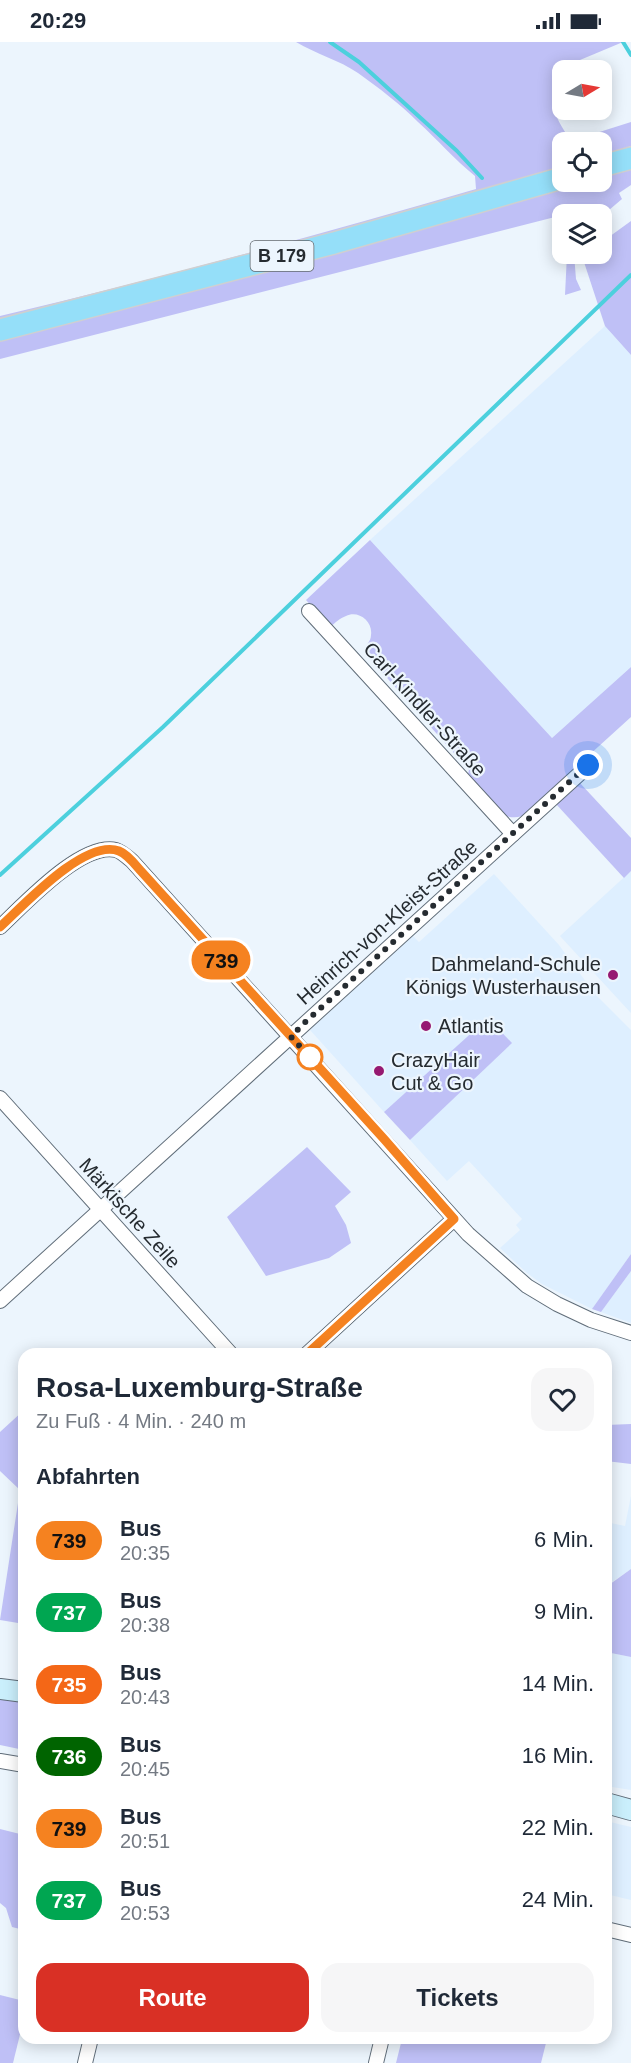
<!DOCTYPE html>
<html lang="de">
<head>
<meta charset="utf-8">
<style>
  body { margin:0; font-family:Helvetica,sans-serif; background:#f6f6f7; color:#1f2937; height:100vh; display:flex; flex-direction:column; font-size:22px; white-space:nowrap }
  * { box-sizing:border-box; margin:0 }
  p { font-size:20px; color:#747a83 }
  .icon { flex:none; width:33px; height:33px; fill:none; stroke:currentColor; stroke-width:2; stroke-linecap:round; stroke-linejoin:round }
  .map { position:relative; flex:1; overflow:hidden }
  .side { position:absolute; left:18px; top:1306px; width:594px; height:696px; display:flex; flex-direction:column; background:#fff; border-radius:18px; box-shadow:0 3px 15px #0003 }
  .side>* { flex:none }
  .badge { padding:0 12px; border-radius:20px; font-size:21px; line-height:39px }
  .needle { width:39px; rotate:80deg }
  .controls { position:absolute; left:552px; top:18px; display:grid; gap:12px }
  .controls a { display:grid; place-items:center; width:60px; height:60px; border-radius:12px; background:#fff; box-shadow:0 3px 15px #0003; font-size:30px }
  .you { position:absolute; width:30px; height:30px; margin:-15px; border:4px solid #fff; border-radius:50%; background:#1a73e8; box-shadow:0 0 0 9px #1a73e833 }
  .map>.badge { position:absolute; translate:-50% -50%; box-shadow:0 0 0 3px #fff }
  h2 { padding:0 18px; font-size:22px; line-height:54px }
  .round { display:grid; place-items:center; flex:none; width:63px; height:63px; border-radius:18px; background:#f6f6f7 }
  .summary { display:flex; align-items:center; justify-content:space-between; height:102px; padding:0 18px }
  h1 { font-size:28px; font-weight:700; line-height:45px }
  .cta { display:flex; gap:12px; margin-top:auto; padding:12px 18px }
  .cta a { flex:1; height:69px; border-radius:18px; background:#d93025; color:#fff; font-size:24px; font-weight:700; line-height:69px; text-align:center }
  .cta a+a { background:#f6f6f7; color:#1f2937 }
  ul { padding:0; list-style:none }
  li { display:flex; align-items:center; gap:18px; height:72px; padding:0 18px }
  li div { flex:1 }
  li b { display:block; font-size:22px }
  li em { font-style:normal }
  li .badge { min-width:66px; font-weight:700; text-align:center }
  .status { display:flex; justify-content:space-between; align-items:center; height:42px; padding:0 30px; background:#fff; direction:ltr }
  .status svg { height:16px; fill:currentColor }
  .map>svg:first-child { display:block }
</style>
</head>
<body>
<div class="status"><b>20:29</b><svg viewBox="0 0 49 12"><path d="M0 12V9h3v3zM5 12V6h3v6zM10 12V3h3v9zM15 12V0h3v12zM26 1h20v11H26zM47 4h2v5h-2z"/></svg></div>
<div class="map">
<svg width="631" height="2021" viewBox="0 0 631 2021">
  <rect width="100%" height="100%" fill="#ecf5fd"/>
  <g fill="#deefff">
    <polygon points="605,284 631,313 631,625 552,696 370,498"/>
    <polygon points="631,829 631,971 560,894"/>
    <polygon points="494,832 559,903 595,952 631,988 631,1212 592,1267 542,1242 527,1231 500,1206 520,1188 516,1183 522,1177 469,1119 447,1139 410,1098 511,1001 489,976 384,1070 310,988 413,894 419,900"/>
    <polygon points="631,1229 631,1281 601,1270"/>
    <polygon points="631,1454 631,1527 606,1544 606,1480 625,1484"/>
    <polygon points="606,1610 631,1615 631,1748 606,1744"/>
    <polygon points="606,1779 631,1785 631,1858 606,1852"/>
  </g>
  <g fill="#bfc0f6">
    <path d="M296 0H623L580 18 568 28H562C562 36 557 43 555 51 551 71 560 82 571 99L631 80V104L602 114V100H562V126L372 183 0 280V274C160 236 319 193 476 147L475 134C454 117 438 98 418 80 400 62 379 46 358 31 339 18 316 12 296 0Z"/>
    <polygon points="631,126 631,143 619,151 622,157 602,174 562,172 562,181 555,175 0,317 0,297 326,214 587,140 602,140 602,135"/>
    <polygon points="631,179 631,313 605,284 582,214 586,212 602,212 602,200"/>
    <polygon points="567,212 574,212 576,237 581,248 565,253"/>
    <path d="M370 498 552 696 631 625V675L522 774C498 782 481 751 467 736L469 728 364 610C365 603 371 600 371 593 373 579 358 568 346 574 340 576 335 581 330 585L306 558Z"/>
    <polygon points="579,740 631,796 631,829 624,836 556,762"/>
    <polygon points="488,976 512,1001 410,1098 384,1070"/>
    <polygon points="307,1105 351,1150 335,1164 346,1183 351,1201 329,1216 266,1234 227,1175"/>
    <polygon points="631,1212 631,1229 601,1270 592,1267"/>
    <polygon points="24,1368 24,1582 0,1578 20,1448 0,1429 0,1390"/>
    <polygon points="631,1382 631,1422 606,1419 606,1383"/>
    <polygon points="631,1527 631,1615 606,1610 606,1545"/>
    <polygon points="0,1657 24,1661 24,1708 0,1703"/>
    <polygon points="0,1787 24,1793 24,1888 12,1885 6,1866 0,1861"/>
    <polygon points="0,1953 24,1959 24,1976 13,2021 0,2021"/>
    <polygon points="402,1997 402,1996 547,1997 541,2021 396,2021"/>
  </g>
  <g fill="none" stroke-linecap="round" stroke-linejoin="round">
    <g stroke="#4cd0dd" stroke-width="4">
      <polyline points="330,0 359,20 457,109 482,136"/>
      <polyline points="623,0 631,13"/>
      <polyline points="0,833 163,685 631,233"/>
    </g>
    <g stroke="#606d79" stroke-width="16">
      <g id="minor">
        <polyline points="309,569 513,792"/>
        <path d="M0 885C24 863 81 800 116 808 122 810 127 815 132 819L468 1192 527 1244 557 1262 591 1278 631 1291"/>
        <polyline points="0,1056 231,1312"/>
        <polyline points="0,1259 588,724"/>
        <polyline points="307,1312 454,1177"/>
        <polyline points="0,1719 24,1723"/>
        <polyline points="606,1887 631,1893"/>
        <polyline points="85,2021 91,1996"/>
        <polyline points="376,2021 382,1996"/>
      </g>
    </g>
    <g stroke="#606d79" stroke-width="22">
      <g id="secondary">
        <polyline points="0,1647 24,1650"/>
        <polyline points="606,1761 631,1768"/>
      </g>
    </g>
    <g stroke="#cfd0d1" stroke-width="24">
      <g id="primary">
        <polyline points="602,124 631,116"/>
        <polyline points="0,288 334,201 562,136"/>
      </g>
    </g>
    <use href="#minor" stroke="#fff" stroke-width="14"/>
    <use href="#secondary" stroke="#caeffc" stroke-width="20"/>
    <use href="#primary" stroke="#95dff9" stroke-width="21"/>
  </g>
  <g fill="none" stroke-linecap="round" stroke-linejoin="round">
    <g stroke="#fff" stroke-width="14">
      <path id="line" d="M0 885C23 864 85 796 119 809 127 812 134 821 140 828L384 1097 454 1177 307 1312"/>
    </g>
    <use href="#line" stroke="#f58220" stroke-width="9"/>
    <polyline stroke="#252b30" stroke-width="6" stroke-dasharray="0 10.8" points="310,1015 312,1017 291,995 302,983 588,723"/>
  </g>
  <g fill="#961971" stroke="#ecf5fd" stroke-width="2">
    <circle cx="613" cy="933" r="6"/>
    <circle cx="426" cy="984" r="6"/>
    <circle cx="379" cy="1029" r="6"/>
  </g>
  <circle fill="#fff" stroke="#f58220" stroke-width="3" cx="310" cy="1015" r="12"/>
  <g text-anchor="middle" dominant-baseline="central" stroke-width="4.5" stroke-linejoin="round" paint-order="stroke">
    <rect fill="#ecf5fd" stroke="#61686e" stroke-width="1.5" x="250.5" y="199" width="63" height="30" rx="4.5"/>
    <g font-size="18" font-weight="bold" fill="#252b30">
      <text x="282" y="214">B 179</text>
    </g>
    <g font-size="20" fill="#252b30" stroke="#ecf5fd">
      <text transform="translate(425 667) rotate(48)">Carl-Kindler-Straße</text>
      <text transform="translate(387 880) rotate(-42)">Heinrich-von-Kleist-Straße</text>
      <text transform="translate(130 1171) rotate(48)">Märkische Zeile</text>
    </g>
    <g font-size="20" fill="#252b30" stroke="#ecf5fd" text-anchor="start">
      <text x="601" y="922" text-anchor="end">Dahmeland-Schule<tspan x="601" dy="23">Königs Wusterhausen</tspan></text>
      <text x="438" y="984">Atlantis</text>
      <text x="391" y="1018">CrazyHair<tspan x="391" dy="23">Cut &amp; Go</tspan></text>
    </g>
  </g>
</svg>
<div class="controls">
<a><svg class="needle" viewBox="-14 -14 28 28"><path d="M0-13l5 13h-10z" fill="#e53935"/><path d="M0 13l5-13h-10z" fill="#747a83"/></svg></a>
<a><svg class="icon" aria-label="locate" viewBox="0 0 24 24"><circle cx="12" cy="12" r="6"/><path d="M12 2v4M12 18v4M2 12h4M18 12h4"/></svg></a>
<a><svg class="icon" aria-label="layers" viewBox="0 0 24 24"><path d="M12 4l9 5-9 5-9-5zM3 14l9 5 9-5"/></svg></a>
</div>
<div class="you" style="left:588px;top:723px"></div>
<b class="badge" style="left:221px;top:918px;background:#f58220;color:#111">739</b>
<section class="side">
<div class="summary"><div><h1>Rosa-Luxemburg-Straße</h1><p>Zu Fuß · 4 Min. · 240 m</p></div><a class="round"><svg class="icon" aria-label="heart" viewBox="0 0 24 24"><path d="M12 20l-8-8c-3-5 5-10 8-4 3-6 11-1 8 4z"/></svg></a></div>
<h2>Abfahrten</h2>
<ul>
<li><span class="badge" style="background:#f58220;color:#111">739</span><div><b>Bus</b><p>20:35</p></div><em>6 Min.</em></li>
<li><span class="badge" style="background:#00a651;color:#fff">737</span><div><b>Bus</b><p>20:38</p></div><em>9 Min.</em></li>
<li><span class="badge" style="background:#f46717;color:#fff">735</span><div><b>Bus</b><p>20:43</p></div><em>14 Min.</em></li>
<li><span class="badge" style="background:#006400;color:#fff">736</span><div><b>Bus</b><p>20:45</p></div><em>16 Min.</em></li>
<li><span class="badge" style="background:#f58220;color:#111">739</span><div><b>Bus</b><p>20:51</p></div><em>22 Min.</em></li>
<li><span class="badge" style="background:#00a651;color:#fff">737</span><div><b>Bus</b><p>20:53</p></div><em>24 Min.</em></li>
</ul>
<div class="cta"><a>Route</a><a>Tickets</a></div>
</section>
</div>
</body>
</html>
